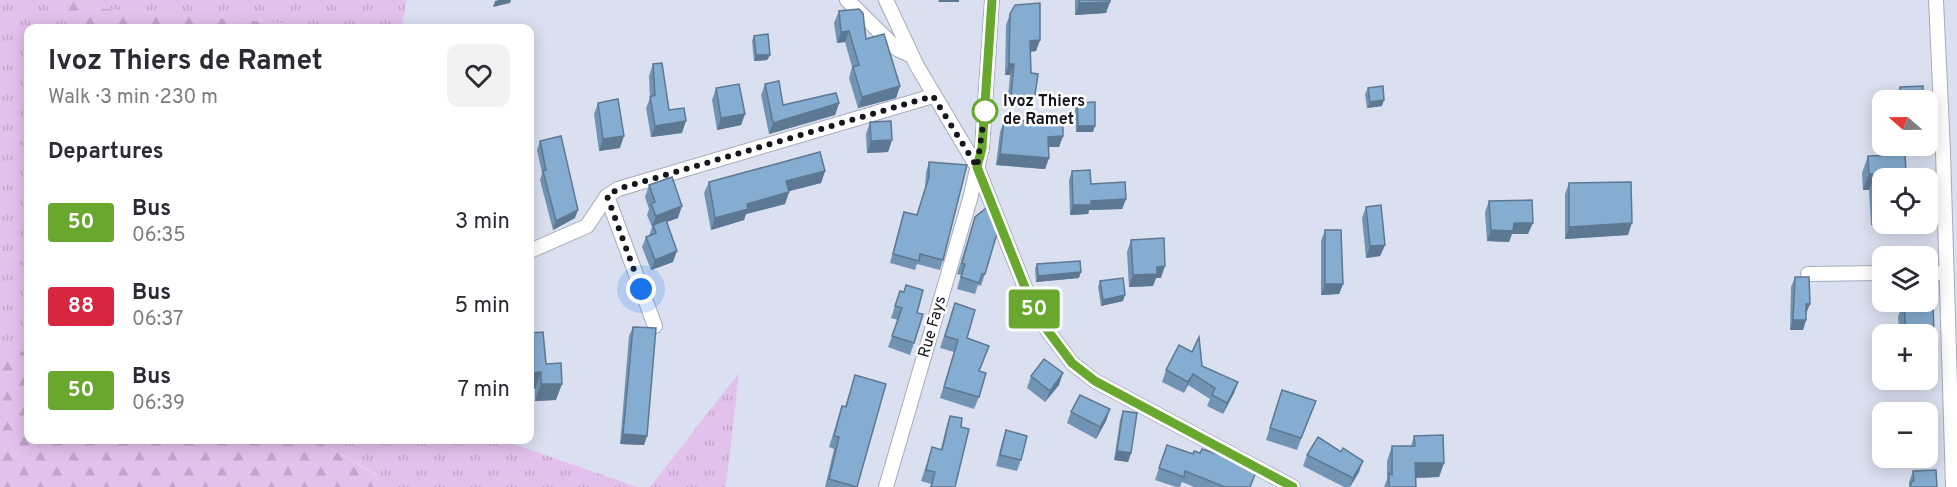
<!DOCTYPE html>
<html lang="en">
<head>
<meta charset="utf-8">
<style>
  body { margin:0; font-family:Overpass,sans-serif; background:#f2f2f3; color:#2b2b33; height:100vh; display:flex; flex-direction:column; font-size:22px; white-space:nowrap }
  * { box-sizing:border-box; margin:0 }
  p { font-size:20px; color:#7c7c81 }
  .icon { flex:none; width:33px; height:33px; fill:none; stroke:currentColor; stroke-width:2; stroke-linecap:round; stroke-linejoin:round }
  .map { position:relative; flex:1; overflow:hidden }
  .side { position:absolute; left:24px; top:24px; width:510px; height:420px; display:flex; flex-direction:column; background:#fff; border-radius:12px; box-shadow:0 3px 15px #0003 }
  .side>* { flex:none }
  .badge { padding:0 12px; border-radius:4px; font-size:21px; line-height:39px }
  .needle { width:39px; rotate:290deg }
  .tools { position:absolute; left:1872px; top:90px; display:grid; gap:12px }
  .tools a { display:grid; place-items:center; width:66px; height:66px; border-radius:12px; background:#fff; box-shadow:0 3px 15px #0003; font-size:30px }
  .you { position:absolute; width:30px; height:30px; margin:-15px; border:4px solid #fff; border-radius:50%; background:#1a73e8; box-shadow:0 0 0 9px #1a73e833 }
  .map>.badge { position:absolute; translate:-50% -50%; box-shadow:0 0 0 3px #fff }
  h2 { padding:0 24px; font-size:22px; line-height:54px }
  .round { display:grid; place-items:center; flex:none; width:63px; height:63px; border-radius:12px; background:#f2f2f3 }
  .overview { display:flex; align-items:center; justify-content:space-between; height:102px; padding:0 24px }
  h1 { font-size:28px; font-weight:700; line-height:45px }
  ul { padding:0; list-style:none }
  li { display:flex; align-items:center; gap:18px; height:84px; padding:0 24px }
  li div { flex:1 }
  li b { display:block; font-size:22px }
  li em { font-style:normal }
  li .badge { min-width:66px; font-weight:700; text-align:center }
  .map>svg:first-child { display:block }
</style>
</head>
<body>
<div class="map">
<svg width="1957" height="487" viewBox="0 0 1957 487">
  <defs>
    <pattern id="grass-tufts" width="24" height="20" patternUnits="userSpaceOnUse" patternTransform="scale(1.5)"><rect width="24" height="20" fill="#e3c1ed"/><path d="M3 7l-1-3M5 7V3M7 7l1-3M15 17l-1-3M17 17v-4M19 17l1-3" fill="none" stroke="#c2a5cb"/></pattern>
    <pattern id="forest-firs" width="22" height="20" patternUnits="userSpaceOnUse" patternTransform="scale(1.5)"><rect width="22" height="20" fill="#e3c1ed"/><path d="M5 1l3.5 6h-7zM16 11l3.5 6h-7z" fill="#c2a5cb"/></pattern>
  </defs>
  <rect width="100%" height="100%" fill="#dbe0f0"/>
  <g fill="url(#grass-tufts)">
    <polygon points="0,0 64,0 67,28 28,28 28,352 0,352 0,267 7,268 18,253 0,248"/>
    <polygon points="84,0 407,0 401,28 292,28 289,24 84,7"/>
    <polygon points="739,373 726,487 650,487"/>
    <polygon points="317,440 502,440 637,487 381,487 377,475"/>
  </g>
  <g fill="url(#forest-firs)">
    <polygon points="64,0 84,0 84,7 289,24 292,28 67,28"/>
    <polygon points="0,248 18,253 7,268 0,267"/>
    <polygon points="0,352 28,352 28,440 317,440 377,476 381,487 0,487"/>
  </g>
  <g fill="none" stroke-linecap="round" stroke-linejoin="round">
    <g stroke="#a6abba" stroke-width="16">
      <g id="street">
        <polyline points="847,0 897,49 912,56"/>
        <polyline points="886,0 917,66 977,167 1036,315 1072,363 1095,381 1293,487"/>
        <polyline points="1936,0 1943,152 1953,487"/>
        <polyline points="607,196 655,326"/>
        <polyline points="530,251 587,226 607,196 618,189 933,96"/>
        <polyline points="1928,273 1947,273"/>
        <polyline points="1808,274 1882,273"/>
        <polyline points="886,487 970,199 982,148 992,0"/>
      </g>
    </g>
    <use href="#street" stroke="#fff" stroke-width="14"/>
  </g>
  <g fill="#7294b4">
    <polygon points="1075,0 1110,0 1106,13 1075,15"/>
    <polygon points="839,11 866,39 900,86 896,98 858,108 849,78 852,67 845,42 837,43 834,23"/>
    <polygon points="1010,14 1040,40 1036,51 1030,52 1031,73 1035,95 1031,106 1007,107 1010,75 1005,75 1006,25"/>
    <polygon points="754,36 770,55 767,60 754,61 752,41"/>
    <polygon points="653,64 669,110 682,133 651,137 646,108 650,98 649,76"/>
    <polygon points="765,84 783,105 839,103 835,115 769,134 761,95"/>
    <polygon points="1900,87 1923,100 1896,100"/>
    <polygon points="716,88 745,114 741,125 717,130 712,100"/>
    <polygon points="1368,88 1382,106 1367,108 1365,94"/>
    <polygon points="598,103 620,148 599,151 594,114"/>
    <polygon points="1077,103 1093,132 1076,132 1075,108"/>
    <polygon points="1004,121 1063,136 1059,147 1048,147 1049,158 1045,169 996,165 1000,132"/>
    <polygon points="870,122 892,140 888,152 867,153 866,134"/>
    <polygon points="540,141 575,218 553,230 540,180 542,173 537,150"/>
    <polygon points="1868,156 1906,172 1904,178 1882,178 1897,224 1871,225 1869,190 1863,190 1862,173"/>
    <polygon points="929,162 943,260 940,270 917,264 915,270 890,263 901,221 904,212 917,215 925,187 926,172"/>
    <polygon points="825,171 821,183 789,191 785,204 746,214 744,220 711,230 704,193 709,182"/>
    <polygon points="1072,171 1091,184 1126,199 1122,209 1089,210 1088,214 1070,215 1069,180"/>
    <polygon points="1569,183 1628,235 1565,239 1565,194"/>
    <polygon points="649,185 678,218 666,222 673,262 651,270 642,247 646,237 649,236 652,227 647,215 649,209 645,197"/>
    <polygon points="1489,201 1528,234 1512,234 1509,242 1487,241 1485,212"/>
    <polygon points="1366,207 1385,245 1380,256 1366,258 1362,218"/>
    <polygon points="975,217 985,274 981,286 978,285 975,294 957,289 961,275 957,274"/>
    <polygon points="1325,230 1343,284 1339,294 1321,295 1321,241"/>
    <polygon points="1131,240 1161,278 1156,278 1153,286 1129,287 1127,252"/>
    <polygon points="1037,264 1079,278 1036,282 1035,269"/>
    <polygon points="1795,277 1806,320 1803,330 1790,330 1791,287"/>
    <polygon points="1100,281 1123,301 1101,306 1098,287"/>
    <polygon points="900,291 917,313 914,343 910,355 888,347 898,320 891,318"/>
    <polygon points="1903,302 1928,302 1934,333 1928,350 1928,334 1899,334 1898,317"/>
    <polygon points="955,303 967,338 989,346 979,371 979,397 974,409 940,398 954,352 940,348"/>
    <polygon points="633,327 647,436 644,445 620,444 629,336"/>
    <polygon points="530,333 546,364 556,400 535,401 535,389 530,389"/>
    <polygon points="1202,366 1238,382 1234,393 1223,414 1207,406 1210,399 1188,385 1184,393 1162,382 1166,370"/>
    <polygon points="855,375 857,487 825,487 834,449 829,447 838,418 842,406 845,407"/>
    <polygon points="1031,376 1059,385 1045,402 1027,388"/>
    <polygon points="1282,390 1316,401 1297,450 1266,440"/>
    <polygon points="1110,409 1106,421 1096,439 1067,423 1071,412"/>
    <polygon points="1123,411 1131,453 1128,462 1114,460 1120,420"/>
    <polygon points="950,416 955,487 930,487 931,484 921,481 932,447 941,449 946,428"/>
    <polygon points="1006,430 1021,460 1017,471 996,466 1002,442"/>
    <polygon points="1414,436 1444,463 1439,477 1415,478 1416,487 1384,487 1387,479 1387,461 1392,446 1411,446"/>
    <polygon points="1167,445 1250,487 1194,487 1182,482 1180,487 1176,487 1155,480"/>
    <polygon points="1307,455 1359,472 1350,487 1344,487 1303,466"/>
    <polygon points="1913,471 1937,487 1909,487 1909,482"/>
  </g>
  <g fill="#5d7892">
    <polygon points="499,0 511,0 510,3 493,7 495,1"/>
    <polygon points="939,0 959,0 959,2 938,2"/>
    <polygon points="1110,2 1106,13 1075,15 1079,3"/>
    <polygon points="849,31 845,42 837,43 841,32"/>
    <polygon points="1040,40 1036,51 1026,52 1030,41"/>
    <polygon points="756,55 770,55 767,60 754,61"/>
    <polygon points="1009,64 1014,64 1010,75 1005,75"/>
    <polygon points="900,86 896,98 858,108 862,97"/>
    <polygon points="1035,95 1031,106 1007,107 1011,96"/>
    <polygon points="1384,100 1382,106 1367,108 1370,102"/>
    <polygon points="839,103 835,115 769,134 773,123"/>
    <polygon points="745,114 741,125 717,130 721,118"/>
    <polygon points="686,121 682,133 651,137 655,126"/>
    <polygon points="1078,126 1095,126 1093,132 1076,132"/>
    <polygon points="624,136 620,148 599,151 603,139"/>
    <polygon points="1063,136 1059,147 1044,147 1048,137"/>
    <polygon points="892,140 888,152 867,153 871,141"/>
    <polygon points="1000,154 1049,158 1045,169 996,165"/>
    <polygon points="825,171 821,183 782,193 786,181"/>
    <polygon points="1901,172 1906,172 1904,178 1899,178"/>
    <polygon points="1869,174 1875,174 1869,190 1863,190"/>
    <polygon points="789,192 785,204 746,214 744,220 711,230 715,218 747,204"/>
    <polygon points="1126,199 1122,209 1089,210 1088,214 1070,215 1073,205 1091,201"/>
    <polygon points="682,206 678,218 653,227 653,225 652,227 656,216"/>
    <polygon points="1877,209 1882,209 1882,224 1897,224 1871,225"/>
    <polygon points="578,210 575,218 553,230 556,221"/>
    <polygon points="1514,223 1533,223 1528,234 1512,234 1509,242 1487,241 1491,230"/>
    <polygon points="1632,223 1628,235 1565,239 1569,227"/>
    <polygon points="1385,245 1380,256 1366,258 1370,246"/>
    <polygon points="677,251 673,262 651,270 655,260"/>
    <polygon points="1165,266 1161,278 1156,278 1153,286 1129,287 1133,275 1157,267"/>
    <polygon points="1081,272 1079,278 1036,282 1038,276"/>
    <polygon points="1325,284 1343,284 1339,294 1321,295"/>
    <polygon points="1125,295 1123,301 1101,306 1103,300"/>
    <polygon points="1806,304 1810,304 1806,314"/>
    <polygon points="1793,320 1806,320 1803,330 1790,330"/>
    <polygon points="1906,333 1934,333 1928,350 1928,334 1905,334"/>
    <polygon points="541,372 535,389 530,389 530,373"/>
    <polygon points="1063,373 1059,385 1045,402 1050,391"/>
    <polygon points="1193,374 1188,385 1184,393 1188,382"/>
    <polygon points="1238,382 1234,393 1223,414 1227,403"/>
    <polygon points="541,384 562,384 556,400 535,401"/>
    <polygon points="1110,409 1106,421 1096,439 1100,427"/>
    <polygon points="1934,429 1929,441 1928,441 1928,430"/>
    <polygon points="623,434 647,436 644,445 620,444"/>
    <polygon points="1117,451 1131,453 1128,462 1114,460"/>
    <polygon points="1363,461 1359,472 1350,487 1353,478"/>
    <polygon points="1415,463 1444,463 1439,477 1410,478"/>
  </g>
  <g fill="#85acd1" stroke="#5d7892" stroke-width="1.5">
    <polygon points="1079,0 1110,0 1110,2 1079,3"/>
    <polygon points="1040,3 1040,40 1030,41 1031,73 1038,74 1035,95 1011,96 1014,64 1009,64 1010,14 1015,5"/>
    <polygon points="859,9 863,13 866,39 884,34 900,86 862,97 853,67 859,65 849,31 841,32 839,11"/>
    <polygon points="768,34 770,55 756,55 754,36"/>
    <polygon points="662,63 669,110 684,108 686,121 655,126 650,97 655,95 653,64"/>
    <polygon points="779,81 783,105 836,93 839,103 773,123 765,84"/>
    <polygon points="739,84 745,114 721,118 716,88"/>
    <polygon points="1383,86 1384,100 1370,102 1368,88"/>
    <polygon points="1923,86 1923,100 1901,100 1900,87"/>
    <polygon points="618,99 624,136 603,139 598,103"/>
    <polygon points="1095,102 1095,126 1078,126 1077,103"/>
    <polygon points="1063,120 1063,136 1048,137 1049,158 1000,154 1004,121"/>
    <polygon points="891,121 892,140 871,141 870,122"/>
    <polygon points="561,136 578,210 556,221 543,171 546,170 540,141"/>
    <polygon points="820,152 825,171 786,181 789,192 747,204 748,209 715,218 709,182"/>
    <polygon points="1905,155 1906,172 1901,172 1902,178 1882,178 1882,209 1877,209 1875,174 1869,174 1868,156"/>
    <polygon points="929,162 967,165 943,260 920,254 919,261 893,254 904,212 917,215 929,177"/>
    <polygon points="1090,170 1091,184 1125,182 1126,199 1091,201 1091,205 1073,205 1072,171"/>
    <polygon points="672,177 682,206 656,216 651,204 655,202 649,185"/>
    <polygon points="1631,182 1632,223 1569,227 1569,183"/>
    <polygon points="1532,200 1533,223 1514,223 1513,231 1491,230 1489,201"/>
    <polygon points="990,205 998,230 985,274 982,274 979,283 961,277 965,264 962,263 975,217"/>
    <polygon points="1381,205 1385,245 1370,246 1366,207"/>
    <polygon points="666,220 677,251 655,260 646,237 656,233 653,225"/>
    <polygon points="1325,230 1341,230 1343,284 1325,284"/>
    <polygon points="1164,238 1165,266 1157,267 1157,274 1133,275 1131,240"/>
    <polygon points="1080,261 1081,272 1038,276 1037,264"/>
    <polygon points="1795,277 1809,277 1810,304 1806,304 1806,320 1793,320"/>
    <polygon points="1123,278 1125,295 1103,300 1100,281"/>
    <polygon points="1932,282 1934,333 1906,333 1904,302 1928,302 1928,283"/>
    <polygon points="906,285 923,290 917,313 923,314 914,343 892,336 902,308 895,306 900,291 904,292"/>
    <polygon points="955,303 975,310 967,338 989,346 979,371 986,373 979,397 944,387 958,340 945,336"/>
    <polygon points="633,327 656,328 647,436 623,434"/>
    <polygon points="543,332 546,364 561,363 562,384 541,384 541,372 530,373 530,333"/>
    <polygon points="1199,337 1202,366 1238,382 1227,403 1212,395 1215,388 1193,374 1188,382 1166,370 1179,345 1192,352"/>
    <polygon points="1044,359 1063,373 1050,391 1031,376"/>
    <polygon points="855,375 886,384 857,487 829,479 839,437 834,436 842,406 846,407"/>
    <polygon points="1282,390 1316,401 1301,438 1270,428"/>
    <polygon points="1080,395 1110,409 1100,427 1071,412"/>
    <polygon points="1911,408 1933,408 1934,429 1928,430 1928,412 1911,412"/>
    <polygon points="1123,411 1137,413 1131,453 1117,451"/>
    <polygon points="950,416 962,418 961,427 969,429 955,487 931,487 935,472 926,470 932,447 942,450"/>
    <polygon points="1006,430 1027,436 1021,460 1000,455"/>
    <polygon points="1443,435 1444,463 1415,463 1416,487 1389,487 1389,473 1392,475 1392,446 1415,446 1414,436"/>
    <polygon points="1318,437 1341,452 1343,448 1363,461 1353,478 1307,455"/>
    <polygon points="1167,445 1193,454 1194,451 1200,453 1202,449 1258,467 1250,487 1225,487 1185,471 1184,477 1159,468"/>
    <polygon points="1936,470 1937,487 1911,487 1911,482 1914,481 1913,471"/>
  </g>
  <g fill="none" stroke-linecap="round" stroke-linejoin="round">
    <g stroke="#fff" stroke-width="14">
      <polyline id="line" points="992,0 982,148 977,167 1036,315 1072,363 1095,381 1293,487"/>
    </g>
    <use href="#line" stroke="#69a82f" stroke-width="9"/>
    <polyline stroke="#15171d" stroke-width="6" stroke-dasharray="0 10.8" points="641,289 607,196 618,189 933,96 977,167 985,111"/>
  </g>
  <circle fill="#fff" stroke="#69a82f" stroke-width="3" cx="985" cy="111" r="12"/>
  <g text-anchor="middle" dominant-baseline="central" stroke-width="5" stroke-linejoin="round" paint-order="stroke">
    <g font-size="16" font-weight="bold" fill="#15171d" stroke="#fff" text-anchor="start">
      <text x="1003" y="102">Ivoz Thiers<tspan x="1003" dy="18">de Ramet</tspan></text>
    </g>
    <g font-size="16" fill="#15171d" stroke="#fff">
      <text transform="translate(933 327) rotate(-74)">Rue Fays</text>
    </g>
  </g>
</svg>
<div class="tools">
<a><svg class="needle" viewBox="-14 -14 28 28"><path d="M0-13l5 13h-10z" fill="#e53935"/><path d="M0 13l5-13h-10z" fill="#7c7c81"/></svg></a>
<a><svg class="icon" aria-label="locate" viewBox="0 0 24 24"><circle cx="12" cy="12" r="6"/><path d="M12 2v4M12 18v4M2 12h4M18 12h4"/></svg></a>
<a><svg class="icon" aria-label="layers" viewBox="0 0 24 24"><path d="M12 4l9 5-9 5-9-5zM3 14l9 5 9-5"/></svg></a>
<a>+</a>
<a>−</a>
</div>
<div class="you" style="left:641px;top:289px"></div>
<b class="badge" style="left:1034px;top:309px;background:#69a82f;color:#fff">50</b>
<section class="side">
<div class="overview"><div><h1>Ivoz Thiers de Ramet</h1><p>Walk · 3 min · 230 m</p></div><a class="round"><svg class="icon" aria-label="heart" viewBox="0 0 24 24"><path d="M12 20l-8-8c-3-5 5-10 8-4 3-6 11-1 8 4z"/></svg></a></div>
<h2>Departures</h2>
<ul>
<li><span class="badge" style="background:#69a82f;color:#fff">50</span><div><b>Bus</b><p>06:35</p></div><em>3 min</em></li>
<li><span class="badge" style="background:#d7263d;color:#fff">88</span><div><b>Bus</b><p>06:37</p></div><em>5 min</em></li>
<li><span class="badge" style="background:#69a82f;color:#fff">50</span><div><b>Bus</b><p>06:39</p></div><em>7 min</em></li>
</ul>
</section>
</div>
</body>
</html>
